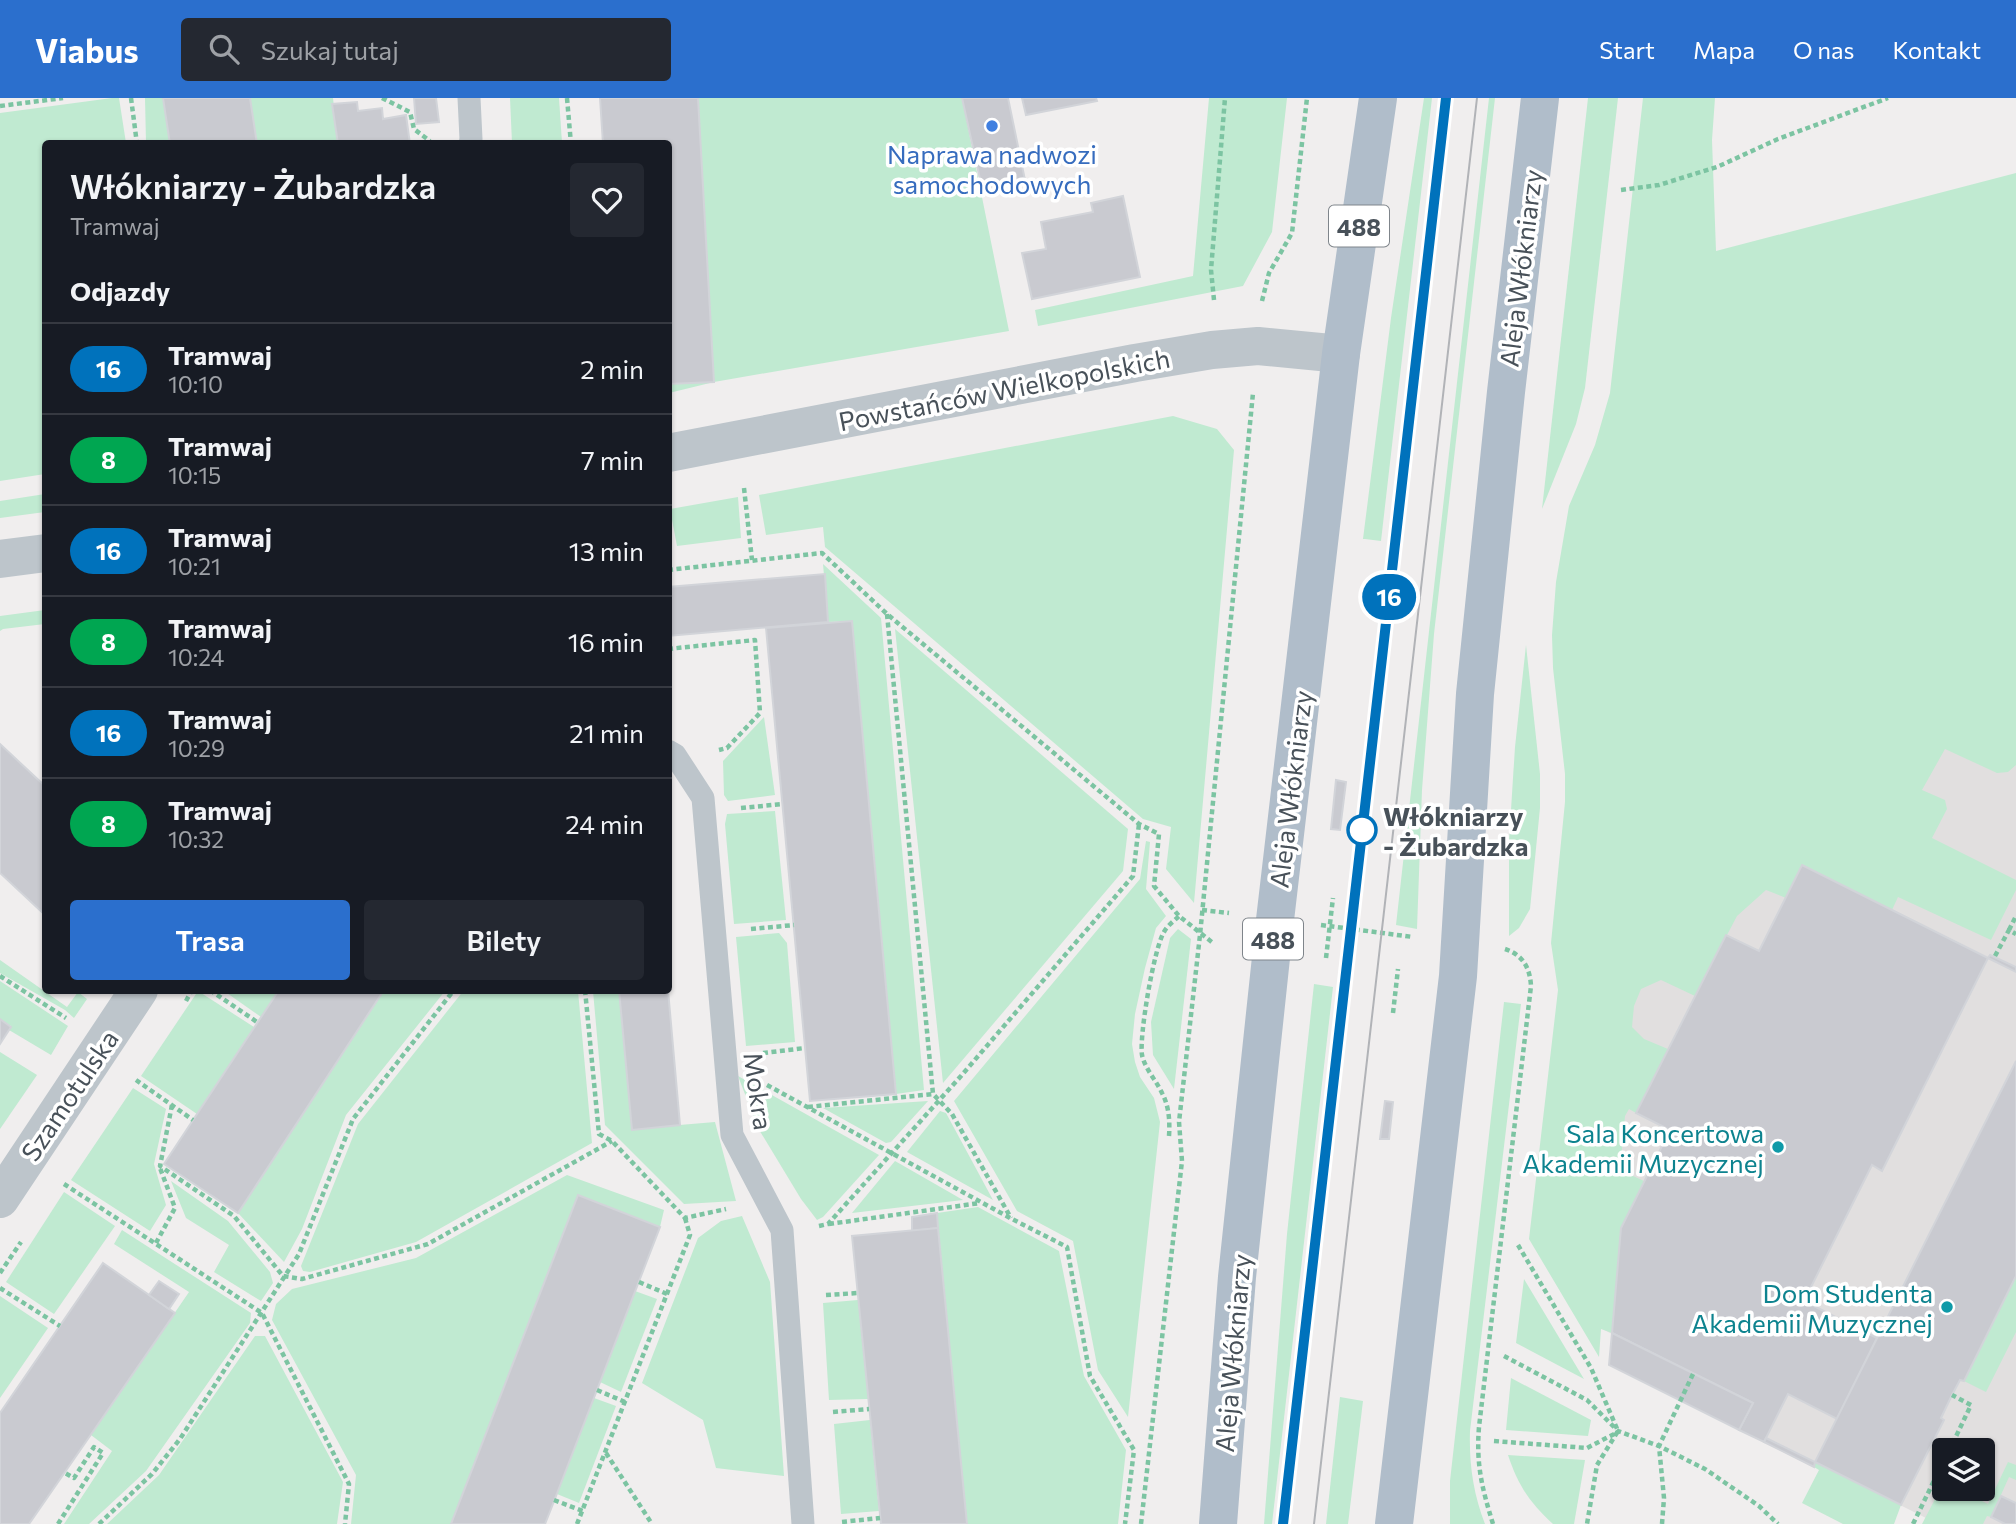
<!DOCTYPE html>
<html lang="pl">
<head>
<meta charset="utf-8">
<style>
  body { margin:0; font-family:Commissioner,sans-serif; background:#242831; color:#f1f3f6; height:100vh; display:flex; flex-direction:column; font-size:26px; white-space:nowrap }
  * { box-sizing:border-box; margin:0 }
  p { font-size:23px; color:#9ea1a6 }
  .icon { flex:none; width:38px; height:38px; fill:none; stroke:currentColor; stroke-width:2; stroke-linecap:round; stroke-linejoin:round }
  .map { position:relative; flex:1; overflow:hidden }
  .drawer { position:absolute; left:42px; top:42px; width:630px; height:854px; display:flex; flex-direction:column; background:#171b24; border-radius:7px; box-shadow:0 2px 5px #0004 }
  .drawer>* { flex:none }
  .badge { padding:0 14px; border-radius:23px; font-size:24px; line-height:46px }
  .fabs { position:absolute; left:1932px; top:1340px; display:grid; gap:14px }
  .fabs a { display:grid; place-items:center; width:63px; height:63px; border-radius:7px; background:#171b24; box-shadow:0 2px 5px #0004; font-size:35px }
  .map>.badge { position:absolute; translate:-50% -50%; box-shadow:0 0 0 4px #fff }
  h2 { padding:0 28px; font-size:26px; line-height:63px }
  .round { display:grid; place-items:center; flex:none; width:74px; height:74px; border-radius:7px; background:#242831 }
  .summary { display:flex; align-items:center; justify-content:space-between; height:119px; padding:0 28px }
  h1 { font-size:33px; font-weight:600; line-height:52px }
  .button { display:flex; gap:14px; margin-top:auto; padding:14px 28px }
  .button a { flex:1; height:80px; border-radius:7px; background:#2b6fcd; color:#fff; font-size:28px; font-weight:600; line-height:80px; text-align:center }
  .button a+a { background:#242831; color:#f1f3f6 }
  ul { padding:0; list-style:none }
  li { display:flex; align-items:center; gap:21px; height:91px; padding:0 28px; border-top:2px solid #363941 }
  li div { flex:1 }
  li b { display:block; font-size:26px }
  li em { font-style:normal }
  li .badge { min-width:77px; font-weight:700; text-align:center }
  header { display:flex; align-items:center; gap:42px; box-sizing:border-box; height:98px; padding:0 35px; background:#2b6fcd; color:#fff }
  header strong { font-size:33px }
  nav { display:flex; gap:38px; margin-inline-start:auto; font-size:24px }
  .search { width:490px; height:63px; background:#242831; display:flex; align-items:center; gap:18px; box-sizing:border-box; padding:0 24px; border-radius:7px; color:#9ea1a6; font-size:26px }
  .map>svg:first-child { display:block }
</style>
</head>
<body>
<header>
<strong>Viabus</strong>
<div class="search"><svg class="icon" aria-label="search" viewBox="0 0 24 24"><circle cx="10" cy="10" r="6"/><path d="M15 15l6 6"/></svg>Szukaj tutaj</div>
<nav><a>Start</a><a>Mapa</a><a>O nas</a><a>Kontakt</a></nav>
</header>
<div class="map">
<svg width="2016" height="1426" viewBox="0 0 2016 1426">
  <rect width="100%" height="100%" fill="#f0eeee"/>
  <path fill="#e1dfdf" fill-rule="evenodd" d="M2016 638V1426H1938L1816 1365 1813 1369 1609 1267 1612 1236 1591 1225 1615 926 1752 683ZM1944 1353H1983V1391H1944Z"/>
  <g fill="#c0ead1">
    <polygon points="112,0 119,0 126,45 46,46 45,376 0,383 0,15"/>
    <polygon points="145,0 163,0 170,45 146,45"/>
    <polygon points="250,0 333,0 338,45 257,45"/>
    <polygon points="510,0 559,0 562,45 512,45"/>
    <polygon points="698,0 962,0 1009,233 714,284 669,295 668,286 714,283"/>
    <polygon points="1209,0 1287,0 1272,134 1243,188 1038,228 1035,212 1193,178"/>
    <polygon points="1424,0 1432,0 1381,443 1365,441 1363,441 1391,220"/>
    <polygon points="1489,0 1495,0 1434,536 1422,692 1417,831 1396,827"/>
    <polygon points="1588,0 1618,0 1585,290 1576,326 1542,411"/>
    <polygon points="1643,0 1715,0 1712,42 1716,153 2016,75 2016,667 2008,674 1997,675 1945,651 1922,692 1945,702 1947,711 1932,740 2016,782 2016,792 1991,842 1898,799 1892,812 1803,767 1786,800 1766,792 1737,818 1695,898 1661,882 1641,891 1634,908 1632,929 1644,941 1668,951 1636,1015 1629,1011 1625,1018 1620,1072 1644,1083 1621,1130 1612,1235 1601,1231 1599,1259 1529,1141 1558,892 1551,845 1565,704 1565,676 1553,570 1552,537 1556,484 1569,408 1595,347 1610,295"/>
    <polygon points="1173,318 1217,331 1234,352 1194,805 1166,771 1171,729 1143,721 825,449 823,429 766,437 759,397"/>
    <polygon points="45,396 45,414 0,420 0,403"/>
    <polygon points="738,399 741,440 677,448 670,411"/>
    <polygon points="823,466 881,520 924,992 896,996 852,523 828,524"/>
    <polygon points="45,512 45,526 3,531 0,533 0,518"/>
    <polygon points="895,531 1128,731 1123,773 943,985"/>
    <polygon points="1526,547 1540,676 1540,710 1530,811 1519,830 1509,838 1509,743 1515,649"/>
    <polygon points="764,619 775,697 728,703 724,697 723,663"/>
    <polygon points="775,713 786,822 734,826 725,726 727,716"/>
    <polygon points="1146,743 1150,744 1146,791 1166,818 1156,830 1145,870 1135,916 1132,946 1135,964 1140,979 1154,1000 1160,1024 1128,1319 1098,1272 1073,1143 1017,1113 954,1003 1140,781"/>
    <polygon points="1178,831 1191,841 1174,991 1153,957 1151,924 1170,840"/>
    <polygon points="779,835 787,845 795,944 746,948 736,839"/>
    <polygon points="0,862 67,909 78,894 87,901 74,920 65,912 0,875"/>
    <polygon points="0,883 68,928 51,957 9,932 11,928 0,921"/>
    <polygon points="1314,886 1333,889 1272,1426 1264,1426 1287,1136"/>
    <polygon points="464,892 578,893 592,1045 416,1144 310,1174 303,1173 301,1168 358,1026"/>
    <polygon points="198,893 254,929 197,1016 141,978"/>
    <polygon points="224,893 279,893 261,919"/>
    <polygon points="384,893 445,893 346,1017 302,1131 284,1164 238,1115"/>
    <polygon points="593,893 619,893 632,1031 715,1024 736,1103 684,1106 605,1027"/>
    <path d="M1504 904 1521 906 1470 1333C1469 1365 1473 1395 1485 1426H1450V1383Z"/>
    <polygon points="0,954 37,977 0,1031"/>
    <polygon points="738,978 879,1057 823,1119 817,1122 801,1101 758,1030"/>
    <polygon points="133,990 166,1011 154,1066 166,1107 150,1133 71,1082"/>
    <polygon points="928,1003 891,1044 886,1045 823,1010"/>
    <polygon points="940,1013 946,1015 993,1102 907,1054"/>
    <polygon points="895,1063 963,1102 852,1115"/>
    <polygon points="567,1077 664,1112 660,1129 451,1426 351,1426 356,1377 272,1222 276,1206 292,1191 416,1160"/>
    <polygon points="171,1083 228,1123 270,1174 273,1185 261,1203 214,1174 229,1147 186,1120"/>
    <polygon points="64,1094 115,1128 54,1216 6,1184"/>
    <polygon points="978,1109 1059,1153 1084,1278 1126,1352 1118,1426 967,1426 937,1115"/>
    <polygon points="742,1118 770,1184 784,1378 716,1370 703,1322 642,1285 698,1140 721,1123"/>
    <polygon points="122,1132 251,1215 250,1225 146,1373 89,1426 64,1426 112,1353 91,1337 189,1194 114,1146"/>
    <polygon points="2016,1178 2016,1234 1986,1294 1964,1283"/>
    <polygon points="1524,1181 1584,1281 1516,1245"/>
    <polygon points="635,1193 657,1201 621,1294 600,1284"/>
    <polygon points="0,1198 48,1230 0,1300"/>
    <polygon points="858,1202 868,1301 829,1302 823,1205"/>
    <polygon points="255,1238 265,1238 343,1384 337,1426 107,1426 159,1377"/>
    <polygon points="1511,1280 1591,1322 1588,1338 1506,1332"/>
    <polygon points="1340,1299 1363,1303 1348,1426 1326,1426"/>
    <polygon points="594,1300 616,1308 579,1405 557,1396"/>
    <polygon points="870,1322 879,1413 841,1416 834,1326"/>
    <path d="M1508 1357 1585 1362 1574 1426H1553C1529 1404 1518 1387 1508 1357Z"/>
    <polygon points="1815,1364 1901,1407 1894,1426 1843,1426 1802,1405 1819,1372 1814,1369"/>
    <polygon points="2008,1364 2016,1367 2016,1382 2009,1379 1991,1419 1987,1418 1983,1426 1922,1426 1944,1384 1944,1391 1958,1391 1988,1406"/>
  </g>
  <g fill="#c9cad0" stroke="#d2d4d9" stroke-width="2">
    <polygon points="163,0 250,0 257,46 170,46"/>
    <polygon points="414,0 436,0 439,24 416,26"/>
    <polygon points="600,0 698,0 714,284 668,286 668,46 603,46"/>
    <polygon points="962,0 1008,0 1025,82 982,90"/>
    <polygon points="1022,0 1096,0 1097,3 1026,17"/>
    <polygon points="357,4 358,13 382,10 383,21 406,17 410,46 338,46 332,6"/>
    <polygon points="1123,98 1140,179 1032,201 1022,155 1046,151 1041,124 1093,114 1091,105"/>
    <polygon points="825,476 828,524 668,538 668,489"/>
    <polygon points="852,523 896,996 810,1003 766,530"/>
    <polygon points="0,646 46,689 46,818 0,775"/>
    <polygon points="1336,682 1346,684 1340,732 1331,731"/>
    <polygon points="1802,767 1988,860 1882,1073 1872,1067 1804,1203 1877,1240 1837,1321 1788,1296 1764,1344 1739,1332 1753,1305 1612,1235 1621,1130 1670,1032 1636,1015 1726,837 1759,853"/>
    <polygon points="1990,857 2016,869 2016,874 1988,860"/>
    <polygon points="279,892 384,892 238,1115 164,1066"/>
    <polygon points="619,892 668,892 680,1027 632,1032"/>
    <polygon points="0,921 11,929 0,946"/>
    <polygon points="2016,963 2016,1178 1964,1283 1960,1282 1952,1297 1941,1320 1944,1322 1901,1407 1815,1364"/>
    <polygon points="1385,1003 1393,1004 1389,1041 1380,1041"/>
    <polygon points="578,1097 660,1129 551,1411 545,1426 451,1426"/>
    <polygon points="937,1115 938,1130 912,1133 912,1119"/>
    <polygon points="938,1130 967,1426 881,1426 852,1138"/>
    <polygon points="103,1165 175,1215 29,1426 0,1426 0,1315"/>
    <polygon points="159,1183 179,1196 169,1211 149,1197"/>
    <polygon points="1612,1235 1753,1305 1739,1332 1609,1267"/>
    <polygon points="1766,1340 1815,1364 1814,1369 1764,1344"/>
    <polygon points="2001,1398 2016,1405 2016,1426 2005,1426 1991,1419"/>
  </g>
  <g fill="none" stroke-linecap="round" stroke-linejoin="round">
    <g stroke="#7cc4a2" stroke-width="4.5" stroke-dasharray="5 3.5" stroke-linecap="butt">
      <polyline points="131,0 137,46"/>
      <polyline points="382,0 410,14 414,31 430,43"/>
      <polyline points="567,0 571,46"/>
      <polyline points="0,8 63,0"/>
      <polyline points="1621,92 1659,87 1717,69 1778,41 1888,0"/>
      <polyline points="1214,202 1211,172 1225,0"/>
      <polyline points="1262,203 1269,175 1292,135 1307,0"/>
      <polyline points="744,390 752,462"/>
      <polyline points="668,472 822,455 887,516 1139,726 1159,736 1154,788 1179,818 1213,845"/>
      <polyline points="887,516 933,996 952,1016 1011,1120"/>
      <polyline points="668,551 755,542 760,615 727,650 719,652"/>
      <polyline points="741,710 783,706"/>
      <polyline points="1202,812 1229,815"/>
      <polyline points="1321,827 1413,839"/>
      <polyline points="751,831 794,827"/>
      <polyline points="2009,832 2016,818"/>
      <polyline points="1995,858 2009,832 2016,836"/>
      <polyline points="1326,860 1333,800"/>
      <polyline points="0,878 66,920"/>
      <polyline points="210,892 257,924"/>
      <polyline points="585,892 599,1036 612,1043 685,1120 726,1111"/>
      <polyline points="186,903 192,892"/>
      <polyline points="1393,915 1398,871"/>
      <polyline points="763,955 805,950"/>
      <polyline points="136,982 193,1022"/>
      <polyline points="767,987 1012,1121 1067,1149 1090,1278 1134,1352 1125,1426"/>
      <polyline points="172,1007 160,1068 234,1118 283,1178 302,1181 428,1146 612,1043"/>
      <polyline points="808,1009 933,996"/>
      <path d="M1169 1038C1170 1023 1169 1008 1162 995 1156 982 1145 971 1142 957 1139 938 1154 850 1164 834 1167 828 1174 823 1179 818"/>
      <polyline points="64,1086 262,1215 349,1386 345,1426"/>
      <polyline points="829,1126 980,1105"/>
      <polyline points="819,1128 828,1126 961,978 1133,778 1139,726"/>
      <polyline points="156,1145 175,1110 160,1070"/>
      <polyline points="1518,1147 1591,1270 1618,1333 1597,1367 1587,1426"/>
      <polyline points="0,1175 21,1144"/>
      <polyline points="639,1184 667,1196"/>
      <polyline points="0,1190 60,1228"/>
      <polyline points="826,1197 858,1195"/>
      <polyline points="1504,1258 1587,1302 1618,1333 1659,1348 1705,1371 1759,1408 1778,1426"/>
      <polyline points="597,1292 625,1304"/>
      <polyline points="833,1314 869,1311"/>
      <polyline points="1494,1343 1587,1350 1618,1334"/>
      <polyline points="1949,1353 1971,1307 1952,1297"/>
      <polyline points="606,1355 652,1426"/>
      <polyline points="554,1402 583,1413"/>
      <polyline points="842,1424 880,1420"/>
      <polyline points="58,1426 103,1355 94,1349 74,1380 65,1375"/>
      <polyline points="99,1426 152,1376 180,1341 299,1156 353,1021 454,892"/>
      <polyline points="577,1426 690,1137 685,1120"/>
      <polyline points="1141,1426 1182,1063 1179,1024 1200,837 1253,295"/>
      <path d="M1493 1426C1482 1390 1476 1367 1479 1329L1531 888C1530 870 1523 857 1505 851"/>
      <polyline points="1662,1426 1664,1400 1659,1348 1693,1276"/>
      <polyline points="1913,1426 1944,1362"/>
    </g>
    <g stroke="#bdc5cb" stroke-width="23">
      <polyline points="469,0 471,41 470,46"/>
      <polyline points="668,653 675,657 703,700 732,1037 782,1132 803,1426"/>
    </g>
    <g stroke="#bdc5cb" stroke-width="38">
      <polyline points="668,355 1135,265 1212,252 1258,248 1341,256"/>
      <polyline points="0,461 46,455"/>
      <polyline points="0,1101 139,892"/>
    </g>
    <g stroke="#b0bdca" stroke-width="38">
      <polyline points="1218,1426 1237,1179 1275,822 1341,256 1378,0"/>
      <polyline points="1394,1426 1458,878 1475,596 1506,294 1540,0"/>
    </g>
    <g stroke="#b1b3b7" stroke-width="2">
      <polyline points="1283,1426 1446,0"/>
      <polyline points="1314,1426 1477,0"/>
    </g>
  </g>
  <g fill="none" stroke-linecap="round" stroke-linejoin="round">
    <g stroke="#fff" stroke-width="16">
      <polyline id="line" points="1283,1426 1446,0"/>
    </g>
    <use href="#line" stroke="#0072bc" stroke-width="10"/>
  </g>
  <circle fill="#3f7fe0" stroke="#fff" stroke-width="2.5" cx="992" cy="28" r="7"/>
  <circle fill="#fff" stroke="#0072bc" stroke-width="3.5" cx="1362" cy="732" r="14"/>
  <g fill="#0f9aa8" stroke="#fff" stroke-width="2.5">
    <circle cx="1778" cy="1049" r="7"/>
    <circle cx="1947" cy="1209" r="7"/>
  </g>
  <g text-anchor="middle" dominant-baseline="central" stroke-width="7" stroke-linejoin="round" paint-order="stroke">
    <g fill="#fff" stroke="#7f858b" stroke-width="2">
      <rect x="1329" y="107.5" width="60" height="41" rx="5"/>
      <rect x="1243" y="820.5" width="60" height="41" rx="5"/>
    </g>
    <g font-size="24" font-weight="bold" fill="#485159">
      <text x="1359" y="128">488</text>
      <text x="1273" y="841">488</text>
    </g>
    <g font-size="26" fill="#366cbe" stroke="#fff">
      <text x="992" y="55">Naprawa nadwozi<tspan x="992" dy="30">samochodowych</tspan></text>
    </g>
    <g font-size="26" fill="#485159" stroke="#fff">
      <text transform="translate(1520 170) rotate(-83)">Aleja Włókniarzy</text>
      <text transform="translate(1004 291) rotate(-11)">Powstańców Wielkopolskich</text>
      <text transform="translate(1290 691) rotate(-83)">Aleja Włókniarzy</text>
      <text transform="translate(759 993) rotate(82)">Mokra</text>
      <text transform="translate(69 997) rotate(-56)">Szamotulska</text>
      <text transform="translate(1232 1255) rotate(-85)">Aleja Włókniarzy</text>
    </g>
    <g font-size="26" font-weight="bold" fill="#485159" stroke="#fff" text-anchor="start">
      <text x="1383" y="717">Włókniarzy<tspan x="1383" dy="30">- Żubardzka</tspan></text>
    </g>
    <g font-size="26" fill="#0d838f" stroke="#fff" text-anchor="end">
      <text x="1764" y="1034">Sala Koncertowa<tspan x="1764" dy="30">Akademii Muzycznej</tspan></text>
      <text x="1933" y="1194">Dom Studenta<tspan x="1933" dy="30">Akademii Muzycznej</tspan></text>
    </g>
  </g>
</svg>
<div class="fabs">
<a><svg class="icon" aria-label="layers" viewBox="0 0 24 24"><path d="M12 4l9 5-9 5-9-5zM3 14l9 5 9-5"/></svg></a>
</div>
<b class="badge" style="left:1389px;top:499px;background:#0072bc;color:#fff">16</b>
<section class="drawer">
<div class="summary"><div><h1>Włókniarzy - Żubardzka</h1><p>Tramwaj</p></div><a class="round"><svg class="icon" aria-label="heart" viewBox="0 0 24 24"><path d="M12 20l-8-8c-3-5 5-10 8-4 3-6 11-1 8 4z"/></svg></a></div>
<h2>Odjazdy</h2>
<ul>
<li><span class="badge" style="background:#0072bc;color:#fff">16</span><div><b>Tramwaj</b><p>10:10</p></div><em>2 min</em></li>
<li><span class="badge" style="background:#00a651;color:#fff">8</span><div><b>Tramwaj</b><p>10:15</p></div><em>7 min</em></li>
<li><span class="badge" style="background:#0072bc;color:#fff">16</span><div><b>Tramwaj</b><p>10:21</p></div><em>13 min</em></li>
<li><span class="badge" style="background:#00a651;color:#fff">8</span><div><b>Tramwaj</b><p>10:24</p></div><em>16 min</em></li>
<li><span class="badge" style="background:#0072bc;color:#fff">16</span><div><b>Tramwaj</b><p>10:29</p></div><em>21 min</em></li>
<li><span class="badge" style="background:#00a651;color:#fff">8</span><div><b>Tramwaj</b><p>10:32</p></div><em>24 min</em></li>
</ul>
<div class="button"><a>Trasa</a><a>Bilety</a></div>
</section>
</div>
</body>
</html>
